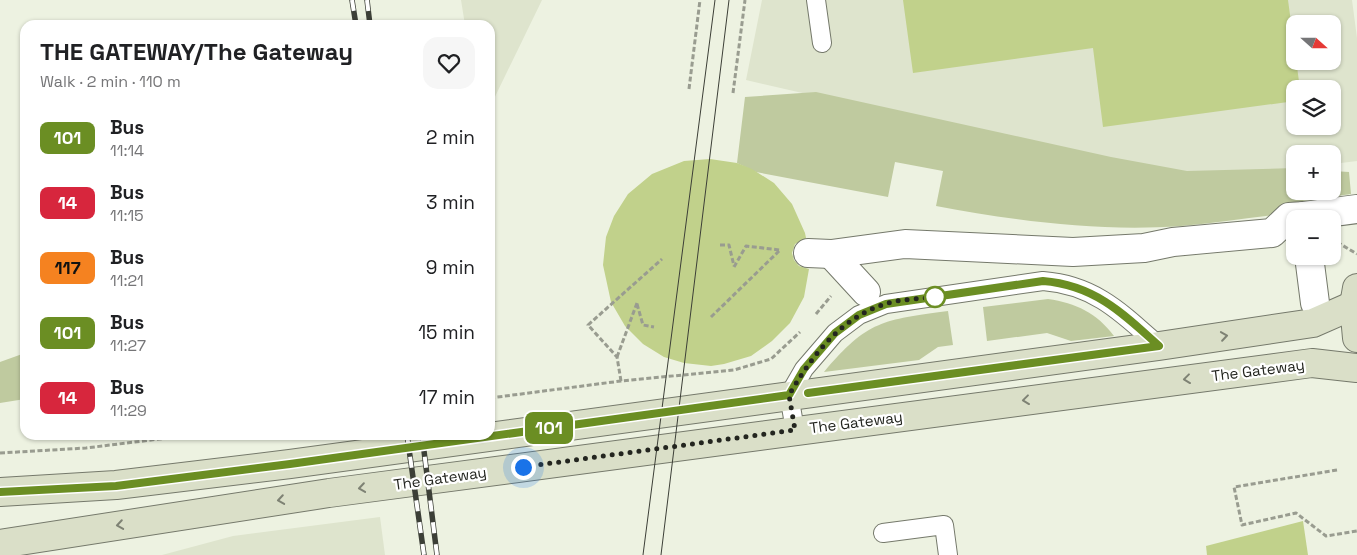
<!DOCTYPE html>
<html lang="en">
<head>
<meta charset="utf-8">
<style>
  body { margin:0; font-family:"Space Grotesk",sans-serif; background:#f6f6f6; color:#202124; height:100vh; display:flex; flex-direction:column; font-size:19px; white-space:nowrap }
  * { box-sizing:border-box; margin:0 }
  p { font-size:16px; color:#757577 }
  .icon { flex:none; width:28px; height:28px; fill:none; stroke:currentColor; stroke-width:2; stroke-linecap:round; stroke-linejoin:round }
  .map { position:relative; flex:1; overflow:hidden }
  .drawer { position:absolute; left:20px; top:20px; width:475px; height:420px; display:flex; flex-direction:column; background:#fff; border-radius:15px; box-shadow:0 1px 4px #0004 }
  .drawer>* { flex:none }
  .badge { padding:0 10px; border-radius:8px; font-size:18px; line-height:32px }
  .needle { width:32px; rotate:111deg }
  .fabs { position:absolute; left:1286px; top:15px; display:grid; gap:10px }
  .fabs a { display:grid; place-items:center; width:55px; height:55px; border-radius:10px; background:#fff; box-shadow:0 1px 4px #0004; font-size:25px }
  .you { position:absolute; width:25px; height:25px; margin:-12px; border:4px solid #fff; border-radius:50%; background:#1a73e8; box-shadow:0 0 0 8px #1a73e833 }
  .map>.badge { position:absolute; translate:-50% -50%; box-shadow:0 0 0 2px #fff }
  .round { display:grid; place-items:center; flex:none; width:52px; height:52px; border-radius:15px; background:#f6f6f6 }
  .headline { display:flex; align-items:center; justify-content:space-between; height:85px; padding:0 20px }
  h1 { font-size:24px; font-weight:700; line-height:38px }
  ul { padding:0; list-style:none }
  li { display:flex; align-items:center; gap:15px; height:65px; padding:0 20px }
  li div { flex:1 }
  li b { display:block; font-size:19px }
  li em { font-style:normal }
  li .badge { min-width:55px; font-weight:700; text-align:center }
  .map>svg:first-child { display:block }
</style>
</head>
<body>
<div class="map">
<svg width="1357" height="555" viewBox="0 0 1357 555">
  <rect width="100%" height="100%" fill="#edf2e1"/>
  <g fill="#dee4cd" fill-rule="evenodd">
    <polygon points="461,0 542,0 490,107 490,25 465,25"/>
    <path d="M762 0H1352L1357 38V161L1333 164 1332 154H1295V168L1186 181 746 80ZM1295 24H1332V61H1295ZM1295 89H1332V126H1295Z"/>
    <polygon points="380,517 385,555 162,555 233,536"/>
  </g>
  <g fill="#bfca9f">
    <path d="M816 92 1111 157 1187 171 1295 168V191H1332L1333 171 1349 172 1351 194 1282 204 1283 214C1249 218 1215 223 1181 226 1100 232 1016 221 936 206L943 171 895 162 888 197 756 172 737 163 745 97Z"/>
    <path d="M1048 299C1076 303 1097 313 1114 336L1071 341 1047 333 987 341 983 307Z"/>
    <path d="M948 311 953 345 938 347 919 360 824 372C868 320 883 320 948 311Z"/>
    <polygon points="25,353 25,399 0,403 0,362"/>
  </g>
  <g fill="#c1d18b">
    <polygon points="903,0 1288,0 1300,89 1295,89 1295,101 1103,127 1093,48 913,73"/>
    <polygon points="710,159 737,163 752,169 774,183 792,204 805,233 806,238 795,244 792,253 794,260 799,266 809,269 804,297 790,323 772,341 751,356 724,364 711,366 684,363 664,357 643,344 625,326 611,302 603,265 606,237 614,216 628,194 652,174 684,161"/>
    <polygon points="1303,521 1308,555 1207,555 1206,546"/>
  </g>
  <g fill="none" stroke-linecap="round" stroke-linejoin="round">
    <g stroke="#75796b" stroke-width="20">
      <g id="lane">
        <polyline points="816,0 822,43"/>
        <path d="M795 430 789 395 804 369 835 333 859 315 886 304 1043 281C1095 285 1122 313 1159 346"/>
        <polyline points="883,533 944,525 948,555"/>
      </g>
    </g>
    <g stroke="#75796b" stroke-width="30">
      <g id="street">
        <polyline points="1304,219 1304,216 1357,209"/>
        <polyline points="808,253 831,254 905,244 1073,252 1144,248 1173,242 1272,233 1289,217 1304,216"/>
        <polyline points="831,254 866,292"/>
        <polyline points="1309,256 1315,303"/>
      </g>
    </g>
    <g stroke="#75796b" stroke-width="30">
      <g id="secondary">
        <polyline points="1357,288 1354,305 1357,338"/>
        <polyline points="0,492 116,485 290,464 1159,346 1313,323 1354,305"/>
        <polyline points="0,544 329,493 1312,363 1357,368"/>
      </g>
    </g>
    <g stroke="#999c90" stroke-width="3" stroke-dasharray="5 2.5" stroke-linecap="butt">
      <polyline points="689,89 700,0"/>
      <polyline points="733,93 745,0"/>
      <polyline points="1337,242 1357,254"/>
      <polyline points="720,245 729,245 734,266"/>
      <polyline points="734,267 746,246 780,250"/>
      <polyline points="637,304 643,325 654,327"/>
      <polyline points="816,314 831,296"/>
      <polyline points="711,317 779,251"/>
      <polyline points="617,357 637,303"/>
      <polyline points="621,381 617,357 588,325 662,259"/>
      <polyline points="490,398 621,381 734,370 771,359 800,332"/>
      <polyline points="0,453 86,448 192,435"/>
      <polyline points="1337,470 1234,487 1242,525 1296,513 1326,536 1357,531"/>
    </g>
    <use href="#lane" stroke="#fff" stroke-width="18"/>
    <use href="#street" stroke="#fff" stroke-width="28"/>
    <use href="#secondary" stroke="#dadfc8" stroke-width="28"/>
    <g stroke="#3c3f37" stroke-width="1">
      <polyline points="643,555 715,0"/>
      <polyline points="661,555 729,0"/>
    </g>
    <g stroke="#3c3f37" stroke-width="5.5">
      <g id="rail">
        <polyline points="352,0 356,25"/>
        <polyline points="367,0 370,25"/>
        <polyline points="407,435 424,555"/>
        <polyline points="422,435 437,555"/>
      </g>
    </g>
    <use href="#rail" stroke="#fff" stroke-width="4" stroke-dasharray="11" stroke-linecap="butt"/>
  </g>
  <defs><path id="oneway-chevron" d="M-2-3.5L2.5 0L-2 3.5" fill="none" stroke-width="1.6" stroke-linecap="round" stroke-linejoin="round" transform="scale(1.25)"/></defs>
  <g stroke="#7e8274">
    <use href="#oneway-chevron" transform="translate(1224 336) rotate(-8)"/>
    <use href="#oneway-chevron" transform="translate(1187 379) rotate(173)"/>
    <use href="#oneway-chevron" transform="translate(1026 400) rotate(173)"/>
    <use href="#oneway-chevron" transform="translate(362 488) rotate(172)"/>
    <use href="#oneway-chevron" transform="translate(281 500) rotate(171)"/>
    <use href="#oneway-chevron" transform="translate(120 525) rotate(171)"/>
  </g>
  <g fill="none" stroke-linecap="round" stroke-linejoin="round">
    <g stroke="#fff" stroke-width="11">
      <path id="line" d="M0 492 116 486 290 464 789 395 804 369 835 333 859 315 886 304 1043 281C1094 285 1123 313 1159 346L808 393"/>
    </g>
    <use href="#line" stroke="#6b8e23" stroke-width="8"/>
    <path stroke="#23251f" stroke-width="5" stroke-dasharray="0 9" d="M523 467 795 430 789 395C812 356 840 318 885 304 900 299 919 299 935 297"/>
  </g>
  <circle fill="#fff" stroke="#6b8e23" stroke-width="2.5" cx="935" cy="297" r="10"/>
  <g text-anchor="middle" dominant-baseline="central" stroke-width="4.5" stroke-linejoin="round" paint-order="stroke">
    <g font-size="15" fill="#23251f" stroke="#fff">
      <text transform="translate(1258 370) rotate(-7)">The Gateway</text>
      <text transform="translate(856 422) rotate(-7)">The Gateway</text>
      <text transform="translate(440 478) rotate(-8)">The Gateway</text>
    </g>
  </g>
</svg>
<div class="fabs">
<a><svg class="needle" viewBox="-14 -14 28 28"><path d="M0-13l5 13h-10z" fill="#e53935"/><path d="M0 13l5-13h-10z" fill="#757577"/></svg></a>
<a><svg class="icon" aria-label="layers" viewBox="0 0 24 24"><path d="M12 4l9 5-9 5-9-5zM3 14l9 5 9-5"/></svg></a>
<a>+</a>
<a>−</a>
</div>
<div class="you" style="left:523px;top:467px"></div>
<b class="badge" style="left:549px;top:428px;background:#6b8e23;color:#fff">101</b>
<section class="drawer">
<div class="headline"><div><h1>THE GATEWAY/The Gateway</h1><p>Walk · 2 min · 110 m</p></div><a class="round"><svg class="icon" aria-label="heart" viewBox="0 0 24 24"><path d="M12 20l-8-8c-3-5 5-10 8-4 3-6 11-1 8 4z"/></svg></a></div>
<ul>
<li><span class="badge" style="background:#6b8e23;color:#fff">101</span><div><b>Bus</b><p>11:14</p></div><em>2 min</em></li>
<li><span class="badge" style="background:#d7263d;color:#fff">14</span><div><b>Bus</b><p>11:15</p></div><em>3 min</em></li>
<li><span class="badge" style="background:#f58220;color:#111">117</span><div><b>Bus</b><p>11:21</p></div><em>9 min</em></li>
<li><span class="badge" style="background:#6b8e23;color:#fff">101</span><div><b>Bus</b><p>11:27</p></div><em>15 min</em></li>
<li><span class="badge" style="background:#d7263d;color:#fff">14</span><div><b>Bus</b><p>11:29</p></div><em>17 min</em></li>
</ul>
</section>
</div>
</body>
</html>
